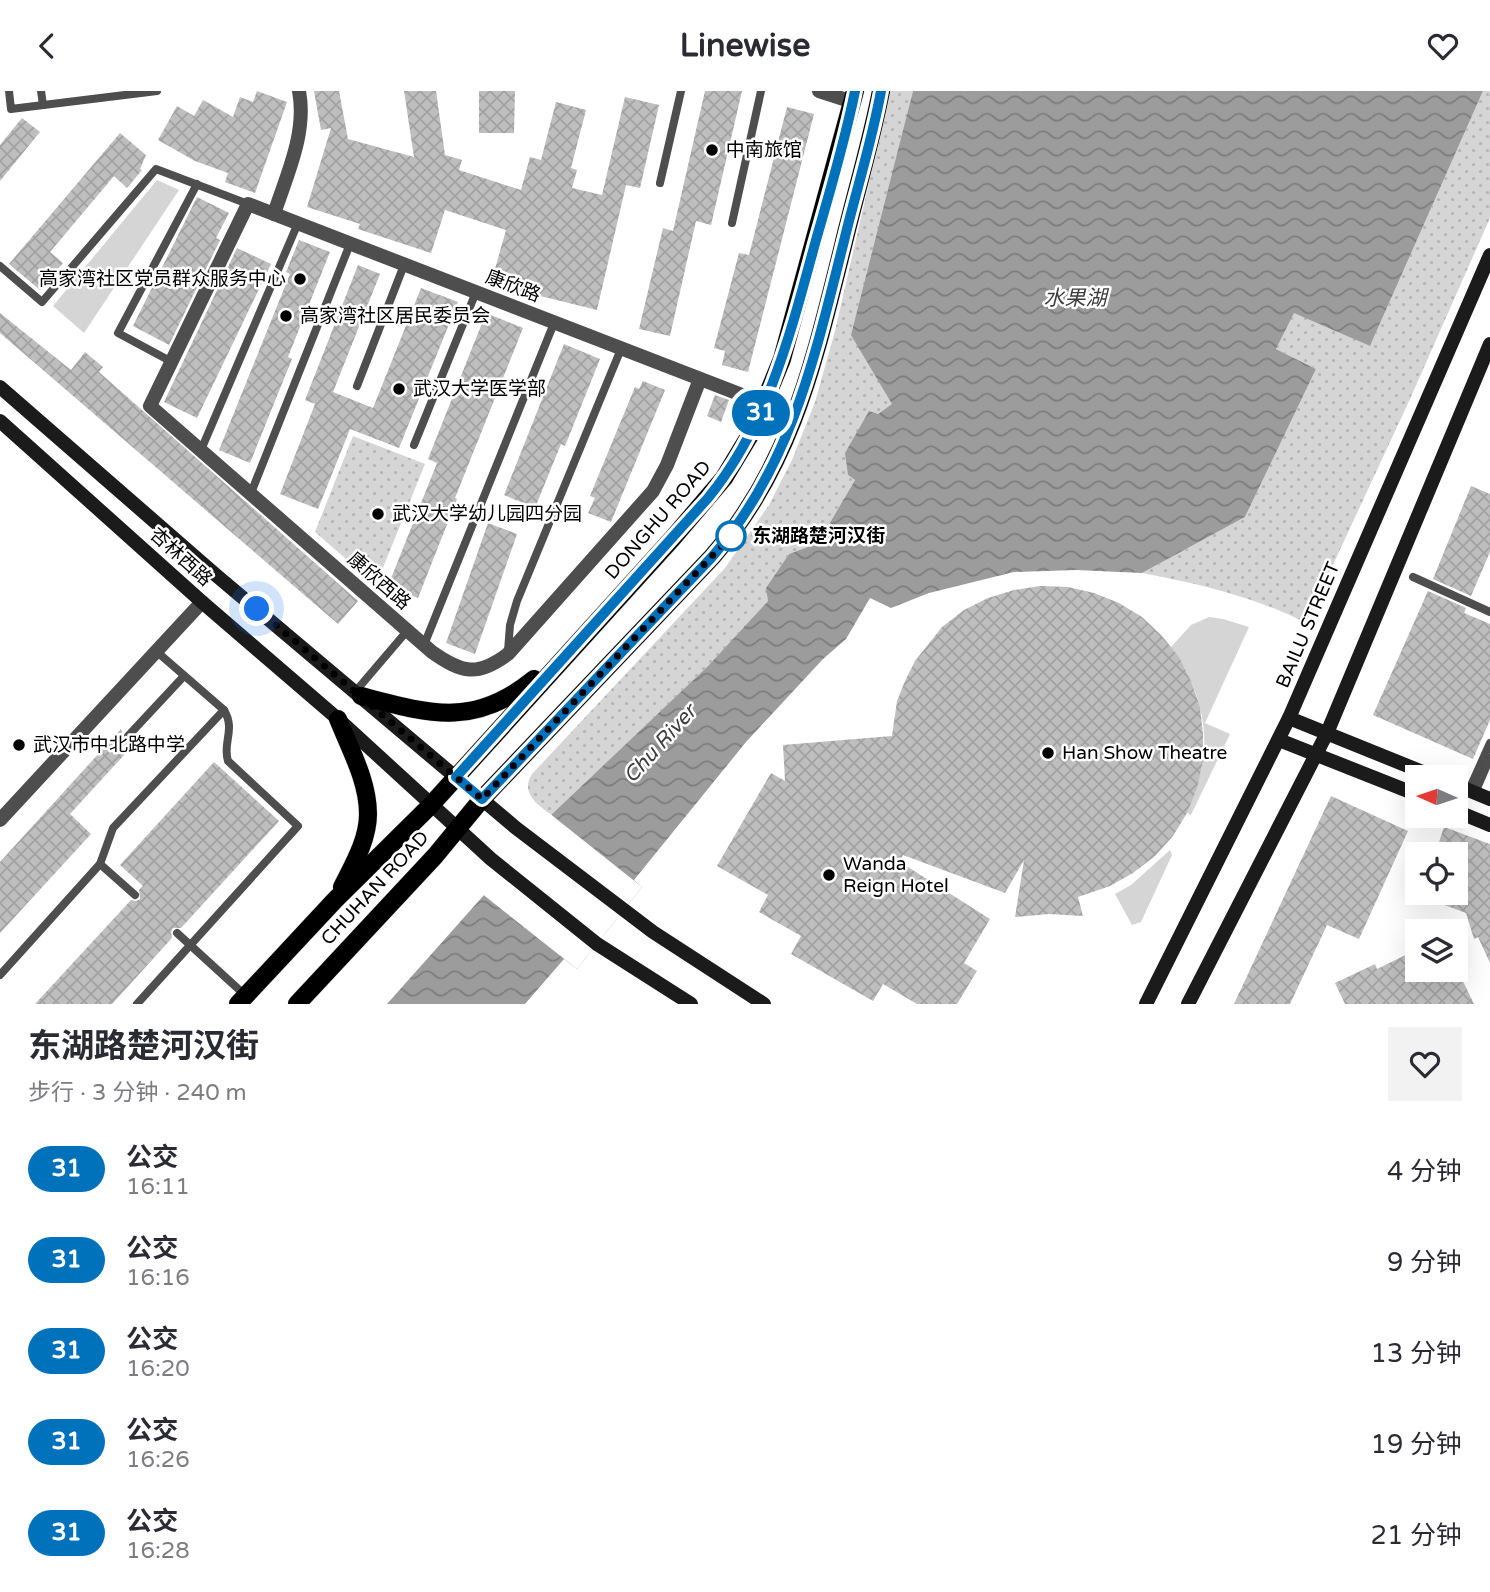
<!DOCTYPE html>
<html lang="zh">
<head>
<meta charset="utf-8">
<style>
  body { margin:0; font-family:"Varela Round","Noto Sans SC",sans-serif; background:#f2f2f3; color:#2b2b33; height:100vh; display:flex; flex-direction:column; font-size:26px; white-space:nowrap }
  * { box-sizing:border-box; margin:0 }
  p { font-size:23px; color:#7c7c81 }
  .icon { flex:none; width:38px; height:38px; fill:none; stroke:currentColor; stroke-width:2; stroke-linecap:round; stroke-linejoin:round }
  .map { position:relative; height:913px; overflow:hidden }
  .details { display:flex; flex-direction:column; background:#fff; flex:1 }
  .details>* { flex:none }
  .badge { padding:0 14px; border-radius:23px; font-size:24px; line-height:46px }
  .needle { width:46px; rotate:273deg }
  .tools { position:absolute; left:1405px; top:674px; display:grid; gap:14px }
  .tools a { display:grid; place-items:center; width:63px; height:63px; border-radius:0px; background:#fff; box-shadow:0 7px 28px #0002; font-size:35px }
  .you { position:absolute; width:35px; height:35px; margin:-18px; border:5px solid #fff; border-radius:50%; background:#1a73e8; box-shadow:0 0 0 10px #1a73e833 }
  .map>.badge { position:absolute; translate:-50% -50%; box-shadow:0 0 0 4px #fff }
  .round { display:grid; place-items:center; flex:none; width:74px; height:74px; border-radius:0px; background:#f2f2f3 }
  .summary { display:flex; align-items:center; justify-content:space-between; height:119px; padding:0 28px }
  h1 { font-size:33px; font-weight:700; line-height:52px }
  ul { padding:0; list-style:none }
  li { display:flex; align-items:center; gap:21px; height:91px; padding:0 28px }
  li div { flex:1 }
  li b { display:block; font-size:26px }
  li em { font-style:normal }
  li .badge { min-width:77px; font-weight:700; text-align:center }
  header { display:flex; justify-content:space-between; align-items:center; height:91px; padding:0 28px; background:#fff; font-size:32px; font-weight:700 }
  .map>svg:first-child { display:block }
</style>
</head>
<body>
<header><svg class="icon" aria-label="back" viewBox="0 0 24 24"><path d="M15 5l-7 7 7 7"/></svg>Linewise<svg class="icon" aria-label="heart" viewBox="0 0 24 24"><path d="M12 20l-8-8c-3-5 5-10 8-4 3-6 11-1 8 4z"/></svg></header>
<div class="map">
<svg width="1490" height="913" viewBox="0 0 1490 913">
  <defs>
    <pattern id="park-dots" width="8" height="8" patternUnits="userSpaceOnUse" patternTransform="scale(1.75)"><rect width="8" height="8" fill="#d5d5d5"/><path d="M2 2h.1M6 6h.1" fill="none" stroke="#b5b5b5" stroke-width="1.8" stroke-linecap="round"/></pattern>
    <pattern id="water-waves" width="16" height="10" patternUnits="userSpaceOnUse" patternTransform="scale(1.75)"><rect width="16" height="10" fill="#9c9c9c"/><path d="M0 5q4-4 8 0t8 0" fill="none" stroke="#7d7d7d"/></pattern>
    <pattern id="building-cross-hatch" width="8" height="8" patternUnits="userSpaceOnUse" patternTransform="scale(1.75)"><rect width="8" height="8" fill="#bebebe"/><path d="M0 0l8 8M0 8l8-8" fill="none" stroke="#a2a2a2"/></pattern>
  </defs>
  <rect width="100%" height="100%" fill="#fff"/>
  <g fill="#d5d5d5">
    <polygon points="157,89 179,99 84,242 53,215"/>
    <path d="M1209 526 1223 528 1249 536 1205 632 1230 643 1191 724 1187 722C1192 705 1200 687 1203 670 1209 630 1195 588 1171 556L1191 534Z"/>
    <polygon points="1170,759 1172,764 1141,831 1132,834 1115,803 1131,794"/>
  </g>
  <g fill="url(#park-dots)">
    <path d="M890 0H913L892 87V314L878 323 848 384 855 389 818 452 789 463 767 497 768 510 708 575 551 724C537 713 520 702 532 683L725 477 769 414 792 369 815 311 835 240Z"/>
    <path d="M1483 0H1490V127L1410 308 1306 532C1253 505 1199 493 1142 482L1245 426 1316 278 1276 258 1294 221 1370 255Z"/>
    <polygon points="353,345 425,373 376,494 315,441"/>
  </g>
  <polygon fill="url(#water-waves)" points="913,0 1483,0 1370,255 1294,222 1276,258 1316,278 1245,426 1142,482 1076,479 1014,481 929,502 891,517 870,507 846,548 823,568 746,651 634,789 642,796 577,878 564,868 525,913 387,913 484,804 551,724 708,575 768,510 766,497 789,463 818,452 855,389 848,384 845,362 869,320 878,323 892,313 851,244"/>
  <polygon fill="#fff" points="549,722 642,796 577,878 481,802"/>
  <g fill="url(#building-cross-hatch)">
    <polygon points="257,0 287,11 255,102 225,91 228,82 195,70 158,49 177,15 194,25 203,9 233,26 240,6 253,11"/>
    <polygon points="314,0 339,0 348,48 414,66 404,0 436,0 445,64 462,69 459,79 521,99 530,66 541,69 556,11 586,19 571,77 577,79 572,97 602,104 625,6 659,14 640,97 626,94 597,219 508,197 510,190 493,185 506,139 445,119 431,162 358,138 360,133 307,116 331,37 321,39"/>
    <polygon points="479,0 515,0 514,42 479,42"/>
    <polygon points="705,0 742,0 711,134 696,130 670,245 639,238 663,137 673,140"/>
    <polygon points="787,16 814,23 748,281 722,274 725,260 714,257 739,162 749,164"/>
    <polygon points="22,27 40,41 0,90 0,54"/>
    <polygon points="120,42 146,64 140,78 142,79 127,97 114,85 50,161 63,172 40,199 9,173"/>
    <polygon points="197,106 229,122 216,147 220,149 169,254 133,235"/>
    <polygon points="299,149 330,161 288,266 292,268 250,372 219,359 290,183 286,181"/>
    <polygon points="237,157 271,173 197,327 164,311"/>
    <polygon points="358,174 380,183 333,301 373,317 421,197 458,211 399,357 350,338 318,418 280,403 315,313 305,309"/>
    <polygon points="0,222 71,279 85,261 103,276 99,281 358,510 338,533 0,242"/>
    <polygon points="486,222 523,237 455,407 457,408 418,507 388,495 437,372 428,368"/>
    <polygon points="564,253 600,268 565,355 561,353 535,417 504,404"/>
    <polygon points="643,290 665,299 611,431 588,422 595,407 590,405 635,296 639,298"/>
    <polygon points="715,304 729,309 721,331 707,325"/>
    <polygon points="1471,395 1490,403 1490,461 1471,505 1433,488"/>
    <polygon points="488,432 517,443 475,563 446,552"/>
    <polygon points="1040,495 1068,496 1094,502 1119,512 1142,526 1162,545 1179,566 1191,590 1200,616 1203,643 1203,670 1197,697 1187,722 1173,745 1155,765 1133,782 1110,795 1078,806 1083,825 1049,823 1015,826 1024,769 1005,802 903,764 900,771 990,828 964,872 977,880 957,913 917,913 883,893 873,910 791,863 801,845 759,821 768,804 717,775 771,682 785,690 783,654 892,645 897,610 905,590 915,570 942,536 964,519 988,507 1014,499"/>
    <polygon points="1428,500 1466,517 1464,522 1490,533 1490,629 1473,668 1373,624"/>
    <polygon points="121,638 124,650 133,649 135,652 70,723 91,743 0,842 0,771"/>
    <polygon points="214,671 279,730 181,837 173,837 171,841 172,847 112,913 35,913 131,809 136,810 140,808 139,799 143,795 120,774"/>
    <polygon points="1331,705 1408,740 1359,848 1327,834 1290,913 1234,913"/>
    <polygon points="1444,736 1490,753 1490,872 1478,846 1474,848 1466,822 1415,803 1416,802 1456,802 1456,763 1435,763"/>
    <polygon points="1418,858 1418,878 1457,878 1474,913 1345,913 1335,892 1375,873 1377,878"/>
  </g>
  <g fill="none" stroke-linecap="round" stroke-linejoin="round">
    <g stroke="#dbdbdb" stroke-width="19">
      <g id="primary">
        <path d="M361 605C430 623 474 637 534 588"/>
        <path d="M338 628C350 658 368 690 368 723 368 749 353 774 342 796"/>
        <polyline points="238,913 335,809 430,715 672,448 724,387 753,339 782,268 855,0"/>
        <path d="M297 913 435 765 482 708 712 466C792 374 814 270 843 155 855 104 871 52 881 0"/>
      </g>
    </g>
    <g stroke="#4e4e4e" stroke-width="8">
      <polyline points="9,0 11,18 157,0"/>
      <polyline points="41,0 43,14"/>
      <polyline points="660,92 681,0"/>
      <polyline points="732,132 761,0"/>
      <polyline points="0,175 42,211 156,78 248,113"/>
      <polyline points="172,271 118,242 197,93"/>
      <polyline points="357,295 404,174"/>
      <polyline points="414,354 476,201"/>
      <polyline points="201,359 298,132"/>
      <polyline points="251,402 350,153"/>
      <polyline points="1413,486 1490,521"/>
      <polyline points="424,554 554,232"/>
      <polyline points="508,560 510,534 517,510 621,258"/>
      <polyline points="355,601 407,540"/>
      <polyline points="128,645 184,585"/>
      <polyline points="1469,699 1490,652"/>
      <polyline points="1475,702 1490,667"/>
      <polyline points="100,773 113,737 224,619 156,560"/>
      <polyline points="177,842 246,905"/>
      <polyline points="0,884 100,773 135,804"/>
      <path d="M137 913 298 735 228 670C222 652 236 639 224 619"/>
    </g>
    <g stroke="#4e4e4e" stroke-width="14">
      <polyline points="819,0 853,11"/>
      <path d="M274 123C287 83 307 42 299 0"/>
      <path d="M700 288 667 374 653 400 508 563C477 586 462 582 432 561L150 315 248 113 765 313"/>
      <polyline points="0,729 202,511"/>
    </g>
    <g stroke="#1b1b1b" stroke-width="14">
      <polyline points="0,296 217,485 516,737 653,841 764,913"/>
      <polyline points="0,330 202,511 338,628 491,768 597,853 691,913"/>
      <polyline points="1289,627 1435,686"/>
      <polyline points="1279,649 1418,704"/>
      <polyline points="1456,694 1490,708"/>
      <polyline points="1456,720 1490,734"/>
      <polyline points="1146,913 1289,627 1490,164"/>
      <polyline points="1188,913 1327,642 1490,253"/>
    </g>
    <use href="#primary" stroke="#000" stroke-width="18"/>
  </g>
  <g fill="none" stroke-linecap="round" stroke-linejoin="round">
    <g stroke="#fff" stroke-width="16">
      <path id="line" d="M855 0C845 50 830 100 816 149 791 240 769 333 708 407L456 686 482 708 712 466C792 374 815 265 844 150 856 100 872 50 881 0"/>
    </g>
    <use href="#line" stroke="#0072bc" stroke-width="10"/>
    <polyline stroke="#000" stroke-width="7" stroke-dasharray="0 12.6" points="257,518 482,708 731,445"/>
  </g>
  <g fill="#000" stroke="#fff" stroke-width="2.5">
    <circle cx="712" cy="59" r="7"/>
    <circle cx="300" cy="188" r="7"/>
    <circle cx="286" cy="225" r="7"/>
    <circle cx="399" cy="298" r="7"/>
    <circle cx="378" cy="423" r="7"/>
    <circle cx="19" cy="654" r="7"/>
    <circle cx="1048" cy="662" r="7"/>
    <circle cx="829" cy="784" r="7"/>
  </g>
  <circle fill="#fff" stroke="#0072bc" stroke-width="3.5" cx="731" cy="445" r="14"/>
  <g text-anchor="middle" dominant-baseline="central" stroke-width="5" stroke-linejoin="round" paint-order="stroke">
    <g font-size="19" fill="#000" stroke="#fff" text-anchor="start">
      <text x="726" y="59">中南旅馆</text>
      <text x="286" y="188" text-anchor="end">高家湾社区党员群众服务中心</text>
      <text x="300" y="225">高家湾社区居民委员会</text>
      <text x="413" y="298">武汉大学医学部</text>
      <text x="392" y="423">武汉大学幼儿园四分园</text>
      <text x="33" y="654">武汉市中北路中学</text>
      <text x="1062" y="662">Han Show Theatre</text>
      <text x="843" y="773">Wanda<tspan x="843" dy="22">Reign Hotel</tspan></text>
    </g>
    <g font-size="19" fill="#000" stroke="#fff">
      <text transform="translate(513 195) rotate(21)">康欣路</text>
      <text transform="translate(658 429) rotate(-49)">DONGHU ROAD</text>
      <text transform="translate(181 466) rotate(42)">杏林西路</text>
      <text transform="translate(379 490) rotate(41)">康欣西路</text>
      <text transform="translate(1308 534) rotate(-67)">BAILU STREET</text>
      <text transform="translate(375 797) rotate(-47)">CHUHAN ROAD</text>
    </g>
    <g font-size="19" font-weight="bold" fill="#000" stroke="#fff" text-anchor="start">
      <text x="752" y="445">东湖路楚河汉街</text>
    </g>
    <g font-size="21" font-style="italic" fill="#3d3d3d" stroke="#fff">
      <text x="1075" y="207">水果湖</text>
      <text transform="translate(660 653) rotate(-48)">Chu River</text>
    </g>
  </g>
</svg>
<div class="tools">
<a><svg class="needle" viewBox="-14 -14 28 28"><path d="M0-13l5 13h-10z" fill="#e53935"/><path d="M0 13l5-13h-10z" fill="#7c7c81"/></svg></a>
<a><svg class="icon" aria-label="locate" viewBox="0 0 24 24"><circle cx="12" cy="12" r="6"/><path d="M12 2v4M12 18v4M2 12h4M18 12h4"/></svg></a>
<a><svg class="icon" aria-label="layers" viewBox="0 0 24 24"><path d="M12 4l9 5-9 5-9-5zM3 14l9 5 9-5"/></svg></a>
</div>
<div class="you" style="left:257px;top:518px"></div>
<b class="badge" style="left:761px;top:322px;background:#0072bc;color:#fff">31</b>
</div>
<section class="details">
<div class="summary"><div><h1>东湖路楚河汉街</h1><p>步行 · 3 分钟 · 240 m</p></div><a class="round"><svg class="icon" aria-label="heart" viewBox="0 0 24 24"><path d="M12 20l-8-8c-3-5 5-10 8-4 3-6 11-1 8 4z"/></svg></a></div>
<ul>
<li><span class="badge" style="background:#0072bc;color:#fff">31</span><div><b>公交</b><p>16:11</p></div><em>4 分钟</em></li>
<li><span class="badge" style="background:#0072bc;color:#fff">31</span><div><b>公交</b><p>16:16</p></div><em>9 分钟</em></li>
<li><span class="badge" style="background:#0072bc;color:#fff">31</span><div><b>公交</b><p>16:20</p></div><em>13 分钟</em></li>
<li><span class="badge" style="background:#0072bc;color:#fff">31</span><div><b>公交</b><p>16:26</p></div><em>19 分钟</em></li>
<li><span class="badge" style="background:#0072bc;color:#fff">31</span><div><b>公交</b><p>16:28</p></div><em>21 分钟</em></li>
</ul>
</section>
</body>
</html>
